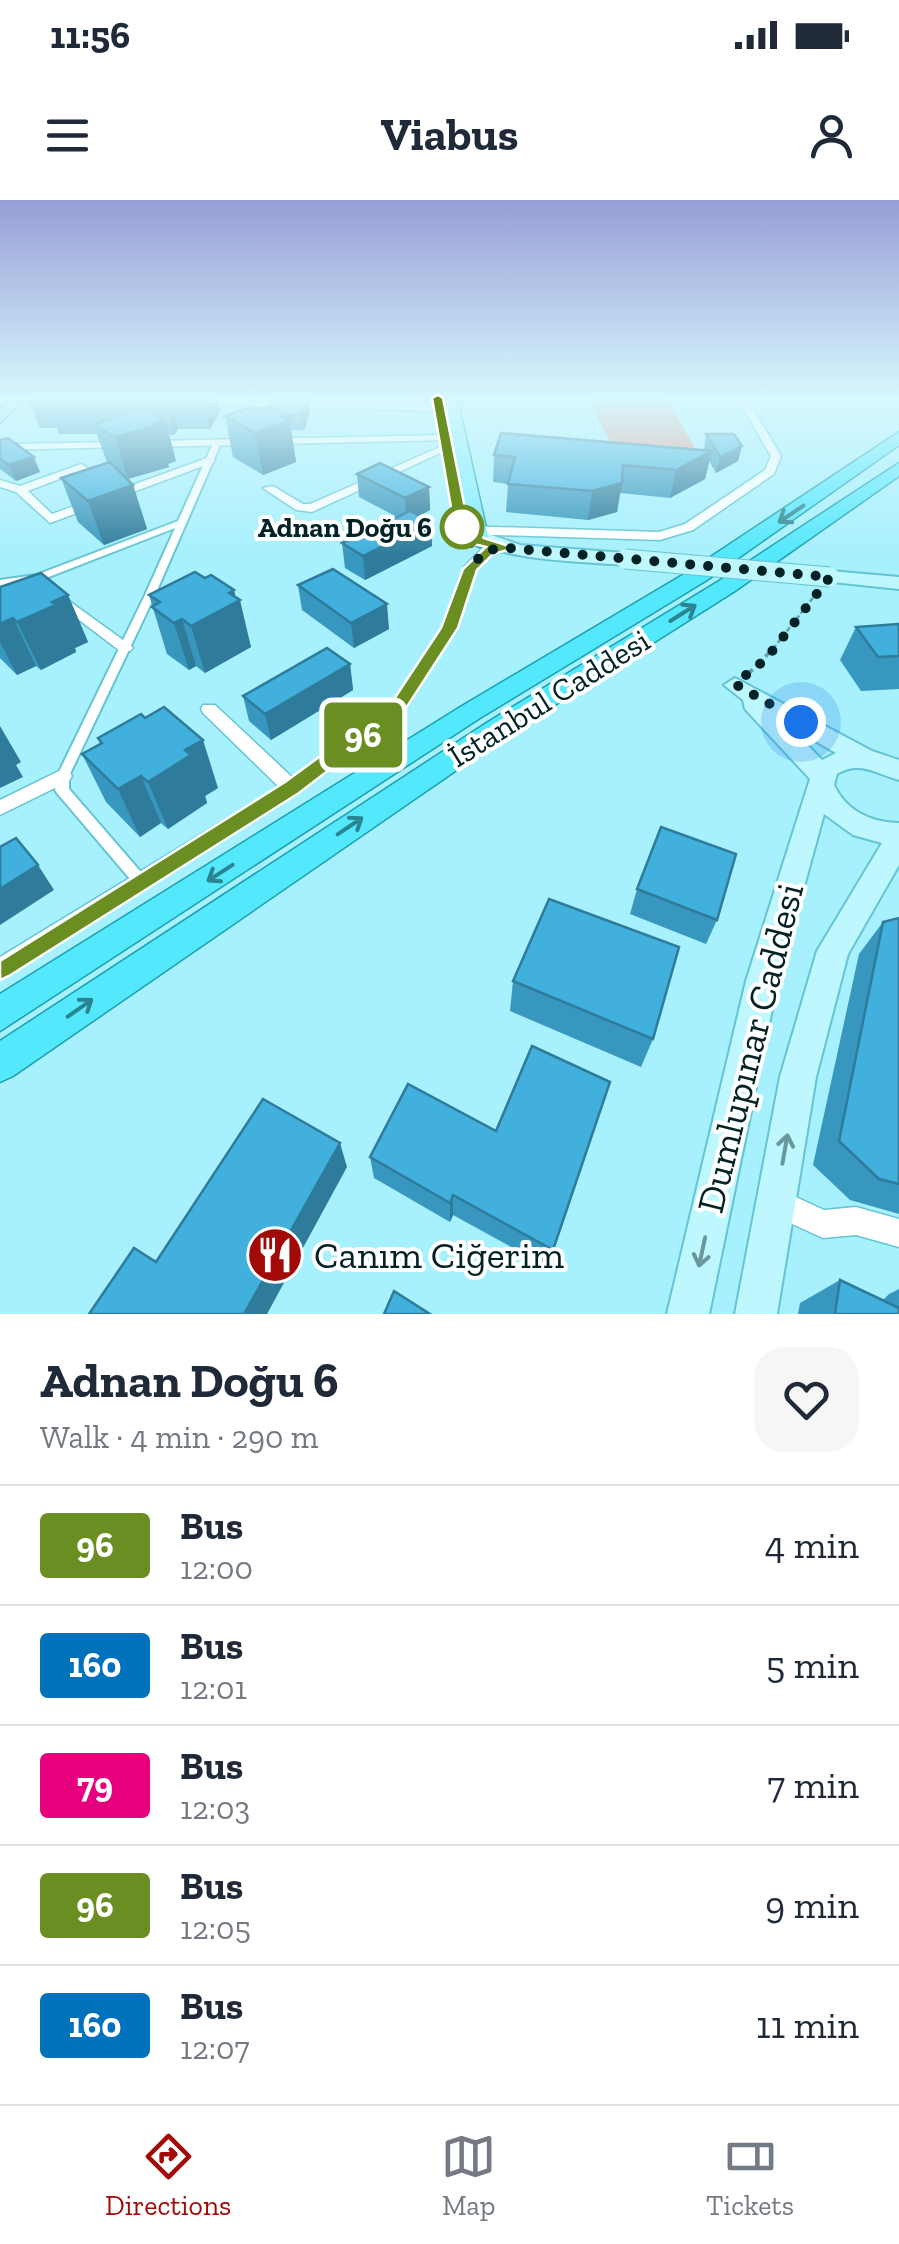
<!DOCTYPE html>
<html lang="en">
<head>
<meta charset="utf-8">
<style>
  body { margin:0; font-family:"Zilla Slab",serif; background:#f6f6f7; color:#1f2937; height:100vh; display:flex; flex-direction:column; font-size:38px; white-space:nowrap }
  * { box-sizing:border-box; margin:0 }
  p { font-size:32px; color:#747a83 }
  .icon { flex:none; width:55px; height:55px; fill:none; stroke:currentColor; stroke-width:2; stroke-linecap:round; stroke-linejoin:round }
  .map { position:relative; height:1114px; overflow:hidden }
  .sheet { display:flex; flex-direction:column; background:#fff; flex:1 }
  .sheet>* { flex:none }
  .badge { padding:0 20px; border-radius:8px; font-size:35px; line-height:65px }
  .you { position:absolute; width:50px; height:50px; margin:-25px; border:8px solid #fff; border-radius:50%; background:#1a73e8; box-shadow:0 0 0 15px #1a73e833 }
  .map>.badge { position:absolute; translate:-50% -50%; box-shadow:0 0 0 5px #fff }
  .round { display:grid; place-items:center; flex:none; width:105px; height:105px; border-radius:30px; background:#f6f6f7 }
  .overview { display:flex; align-items:center; justify-content:space-between; height:170px; padding:0 40px }
  h1 { font-size:48px; font-weight:800; line-height:75px }
  ul { padding:0; list-style:none }
  li { display:flex; align-items:center; gap:30px; height:120px; padding:0 40px; border-top:2px solid #e0e1e3 }
  li div { flex:1 }
  li b { display:block; font-size:38px }
  li em { font-style:normal }
  li .badge { min-width:110px; font-weight:700; text-align:center }
  .status { display:flex; justify-content:space-between; align-items:center; height:70px; padding:0 50px; background:#fff; direction:ltr }
  .status svg { height:28px; fill:currentColor }
  header { display:flex; justify-content:space-between; align-items:center; height:130px; padding:0 40px; background:#fff; font-size:45px; font-weight:800 }
  .tabs { display:flex; justify-content:space-around; align-items:center; height:140px; border-top:2px solid #e0e1e3; background:#fff; font-size:28px; color:#747a83 }
  .tabs a { display:grid; justify-items:center; gap:5px }
  .tabs .current { color:#a20a08 }
  .map>svg:first-child { display:block }
</style>
</head>
<body>
<div class="status"><b>11:56</b><svg viewBox="0 0 49 12"><path d="M0 12V9h3v3zM5 12V6h3v6zM10 12V3h3v9zM15 12V0h3v12zM26 1h20v11H26zM47 4h2v5h-2z"/></svg></div>
<header><svg class="icon" aria-label="menu" viewBox="0 0 24 24"><path d="M4 6h16M4 12h16M4 18h16"/></svg>Viabus<svg class="icon" aria-label="person" viewBox="0 0 24 24"><circle cx="12" cy="8" r="4"/><path d="M4 21q1-7 8-7t8 7"/></svg></header>
<div class="map">
<svg width="899" height="1114" viewBox="0 0 899 1114">
  <rect width="100%" height="100%" fill="#a7f0fd"/>
  <polygon fill="#e49a8f" points="588,198 666,198 708,270 665,265 623,267"/>
  <g fill="none" stroke-linecap="round" stroke-linejoin="round">
    <g stroke="#64c4d3" stroke-width="4">
      <polygon id="pedestrian" points="214,241 221,243 155,395 69,576 69,589 146,678 148,682 146,686 141,688 136,686 57,593 55,590 57,576 145,395 175,328 41,380 0,386 0,380 36,375 178,321"/>
    </g>
    <g stroke="#64c4d3" stroke-width="3">
      <g id="minor">
        <polygon points="737,198 747,198 781,256 774,274 693,330 660,340 464,334 458,330 464,326 659,332 685,324 765,270 771,256"/>
        <polygon points="195,199 439,205 444,208 439,211 198,204 195,203"/>
        <polygon points="445,235 449,236 449,240 151,247 146,244 151,241"/>
        <polygon points="129,242 129,246 125,247 0,250 0,244"/>
        <polygon points="442,246 451,248 312,312 296,310 263,288 273,286 303,304 310,304"/>
        <polygon points="210,257 215,260 214,262 50,323 16,292 0,287 0,280 20,286 81,264 112,282 102,284 80,271 28,291 52,314"/>
        <polygon points="508,344 513,345 513,351 493,353 476,370 456,428 403,513 298,593 0,779 0,757 279,587 203,513 201,509 203,505 215,505 293,578 391,505 442,428 465,366 484,347"/>
        <polygon points="58,393 130,445 133,448 130,451 120,451 53,400 51,397"/>
        <polygon points="63,569 69,571 72,576 69,581 0,615 0,600"/>
        <polygon points="776,988 824,1010 856,1007 899,1019 899,1047 856,1035 823,1038 766,1012 762,1002 766,992"/>
      </g>
    </g>
    <g stroke="#64c4d3" stroke-width="4">
      <g id="secondary">
        <path d="M462 325 520 345 625 353 634 359 625 365C567 360 508 362 456 334V326Z"/>
        <polygon points="830,371 899,377 899,389 823,381 820,377"/>
        <path d="M735 478 872 551 899 560V580C877 574 860 560 837 574L834 585C847 612 871 622 899 623V665L848 754 816 877 777 1114H735L780 877 817 751 882 643 853 635 824 614 778 781 709 1114H667L746 781 810 579 745 509 743 500 724 485ZM789 526 836 553 822 560Z"/>
      </g>
    </g>
    <g stroke="#1b9fb0" stroke-width="3">
      <g id="primary">
        <polygon points="10,198 26,198 0,223 0,209"/>
        <polygon points="442,198 457,198 489,341 486,345 479,347 469,341"/>
      </g>
    </g>
    <g stroke="#1b9fb0" stroke-width="3">
      <g id="trunk">
        <polygon points="899,232 899,245 707,380 480,518 0,831 0,794 462,506 691,370"/>
        <polygon points="899,263 899,276 735,391 506,536 13,876 0,882 0,841 488,522 719,381"/>
      </g>
    </g>
    <polyline stroke="#69a2ac" stroke-width="2.5" stroke-dasharray="5 2.5" stroke-linecap="butt" points="773,449 815,395"/>
    <polyline stroke="#69a2ac" stroke-width="4" stroke-dasharray="8 5" stroke-linecap="butt" points="747,475 775,447"/>
    <use href="#pedestrian" fill="#fff" fill-rule="evenodd"/>
    <use href="#minor" fill="#fff" fill-rule="evenodd"/>
    <use href="#secondary" fill="#bff7fe" fill-rule="evenodd"/>
    <use href="#primary" fill="#7feefd" fill-rule="evenodd"/>
    <use href="#trunk" fill="#54e8fc" fill-rule="evenodd"/>
    <g stroke="#64c4d3" stroke-width="21" stroke-linecap="butt">
      <polyline id="secondary-bridge" points="625,359 830,377"/>
    </g>
    <use href="#secondary-bridge" stroke="#bff7fe" stroke-width="19"/>
  </g>
  <g fill="#3897be">
    <polygon points="217,198 220,212 210,229 178,229 174,235 169,235 176,261 168,264 169,267 128,279 125,277 133,285 147,329 104,345 78,322 61,278 107,263 97,234 59,234 57,228 40,228 29,201"/>
    <polygon points="310,212 304,230 291,230 296,262 263,275 233,257 225,216"/>
    <polygon points="706,234 742,246 738,261 716,273 709,261 705,279 670,298 620,293 617,312 588,320 506,312 508,284 493,282 494,255 704,250"/>
    <polygon points="0,240 40,272 16,281 0,269"/>
    <polygon points="357,274 429,287 430,310 419,316 431,322 432,346 365,380 345,368 342,343 397,317 359,297"/>
    <polygon points="298,385 389,429 354,448 302,410"/>
    <polygon points="0,387 68,395 88,442 75,448 76,452 41,470 36,466 17,475 0,458"/>
    <polygon points="149,395 236,397 251,447 205,473 196,466 189,470 167,454"/>
    <polygon points="899,424 899,489 861,491 840,460 856,427"/>
    <polygon points="350,464 353,490 271,540 249,521 243,496"/>
    <polygon points="98,538 218,588 205,596 207,603 168,629 161,623 140,637 106,602 82,554 100,544"/>
    <polygon points="637,689 717,720 706,744 630,714"/>
    <polygon points="899,718 899,1014 850,1000 813,965 859,754 883,722"/>
    <polygon points="513,781 653,839 641,867 510,811"/>
    <polygon points="408,884 553,1050 546,1066 453,1015 450,1022 374,978 370,957"/>
    <polygon points="840,1080 883,1100 889,1094 899,1089 899,1114 798,1114 800,1103"/>
  </g>
  <g fill="#2e7b9b">
    <polygon points="206,198 217,198 220,212 210,229 204,202"/>
    <polygon points="308,198 310,212 304,230 302,215"/>
    <polygon points="171,202 178,229 174,235 167,208"/>
    <polygon points="287,215 288,221 290,221 296,262 263,275 255,233"/>
    <polygon points="165,220 176,261 168,264 169,267 128,279 115,237"/>
    <polygon points="742,246 738,261 716,273 720,257"/>
    <polygon points="712,251 705,279 670,298 676,270"/>
    <polygon points="34,257 40,272 16,281 9,265"/>
    <polygon points="622,283 617,312 588,320 592,291"/>
    <polygon points="133,285 147,329 104,345 88,301"/>
    <polygon points="429,287 430,310 406,322 405,298"/>
    <polygon points="431,322 432,346 365,380 363,356"/>
    <polygon points="234,390 237,402 240,400 251,447 205,473 191,426 229,393"/>
    <polygon points="68,395 88,442 75,448 76,452 41,470 17,422 52,402"/>
    <polygon points="387,404 389,429 354,448 351,423"/>
    <polygon points="13,418 36,466 17,475 0,442 0,424"/>
    <polygon points="182,419 196,466 189,470 174,423"/>
    <polygon points="350,464 353,490 271,540 265,514"/>
    <polygon points="0,526 21,562 16,565 23,577 0,588"/>
    <polygon points="203,540 218,588 205,596 207,603 168,629 148,582 185,550"/>
    <polygon points="141,576 161,623 140,637 118,589"/>
    <polygon points="38,665 54,690 0,725 0,689"/>
    <polygon points="340,943 347,967 267,1114 244,1114"/>
    <polygon points="453,995 453,1015 450,1022 450,1003"/>
  </g>
  <g fill="#41b0dd" stroke="#2e7b9b" stroke-width="2.5">
    <polygon points="32,198 206,198 204,202 171,202 167,208 49,207 54,201 29,201"/>
    <polygon points="273,198 308,198 302,215 287,215 272,208 269,208"/>
    <polygon points="249,208 272,208 287,215 282,217 290,221 255,233 225,216"/>
    <polygon points="131,210 145,210 165,220 154,224 157,226 115,237 94,225"/>
    <polygon points="501,233 712,251 676,270 623,265 622,283 592,291 508,284 515,257 494,255"/>
    <polygon points="706,234 734,234 742,246 720,257"/>
    <polygon points="8,238 34,257 9,265 0,259 0,240"/>
    <polygon points="110,262 133,285 88,301 61,278"/>
    <polygon points="380,263 429,287 405,298 357,274"/>
    <polygon points="410,311 431,322 363,356 342,343"/>
    <polygon points="333,369 387,404 351,423 298,385"/>
    <polygon points="195,372 205,378 211,375 234,390 229,393 240,400 191,426 182,419 174,423 152,407 160,402 149,395"/>
    <polygon points="41,373 68,395 52,402 56,405 17,422 13,418 0,424 0,387"/>
    <polygon points="899,424 899,456 878,457 856,427"/>
    <polygon points="327,448 350,464 265,514 243,496"/>
    <polygon points="164,507 203,540 185,550 191,555 148,582 141,576 118,589 82,554 102,543 98,538 141,514 145,518"/>
    <polygon points="661,627 736,654 717,720 637,689"/>
    <polygon points="16,638 38,665 0,689 0,647"/>
    <polygon points="549,699 679,747 653,839 513,781"/>
    <polygon points="899,718 899,984 879,979 839,941 883,722"/>
    <polygon points="532,846 610,882 553,1050 453,995 450,1003 370,957 408,884 496,931"/>
    <polygon points="263,899 340,943 244,1114 89,1114 134,1048 156,1062"/>
    <polygon points="840,1080 899,1108 899,1114 835,1114"/>
    <polygon points="394,1091 430,1114 384,1114"/>
  </g>
  <defs><path id="oneway-shaft" d="M-6 0H5M1.5-3L5.5 0L1.5 3" fill="none" stroke-width="1.6" stroke-linecap="round" stroke-linejoin="round" transform="scale(2.5)"/></defs>
  <g stroke="#2b8591">
    <use href="#oneway-shaft" transform="translate(791 314) rotate(146)"/>
    <use href="#oneway-shaft" transform="translate(683 413) rotate(-32)"/>
    <use href="#oneway-shaft" transform="translate(350 626) rotate(-34)"/>
    <use href="#oneway-shaft" transform="translate(220 673) rotate(147)"/>
    <use href="#oneway-shaft" transform="translate(80 808) rotate(-35)"/>
  </g>
  <g stroke="#6a979d">
    <use href="#oneway-shaft" transform="translate(785 949) rotate(-80)"/>
    <use href="#oneway-shaft" transform="translate(702 1052) rotate(102)"/>
  </g>
  <linearGradient id="sky" x2="0" y2="1"><stop stop-color="#979ed6"/><stop offset="0.56" stop-color="#d7f8fe"/><stop offset="1" stop-color="#d7f8fe" stop-opacity="0"/></linearGradient>
  <rect width="899" height="354" fill="url(#sky)"/>
  <polygon fill="#6b8e23" stroke="#fff" stroke-width="2.5" points="438,195 443,198 469,328 484,338 515,348 493,354 477,370 458,428 403,513 299,593 9,776 0,780 0,761 285,582 390,505 441,428 463,369 486,347 474,344 455,330 432,198"/>
  <g fill="none" stroke-linecap="round" stroke-linejoin="round">
    <polyline stroke="#022226" stroke-width="10" stroke-dasharray="0 18" points="462,327 478,359 489,350 508,348 830,377 766,459 735,484 801,522"/>
  </g>
  <defs>
    <g id="restaurant-disc" transform="scale(2.875)"><circle r="9.5" fill="#a20a08" stroke="#fff"/><path d="M-5-6h1v4h1v-4h1v4h1v-4h1v5L-1.5 .5V6h-2V.5L-5-1ZM5-6V6H3V1.5H1.5Q1.5-4 5-6Z" fill="#fff"/></g>
  </defs>
  <g fill-rule="evenodd">
    <use href="#restaurant-disc" x="275" y="1055"/>
  </g>
  <circle fill="#fff" stroke="#6b8e23" stroke-width="5" cx="462" cy="327" r="20"/>
  <g text-anchor="middle" dominant-baseline="central" stroke-width="8" stroke-linejoin="round" paint-order="stroke">
    <g font-size="28" font-weight="bold" fill="#022226" stroke="#fff" text-anchor="end">
      <text x="432" y="327">Adnan Doğu 6</text>
    </g>
    <g font-size="32" fill="#022226" stroke="#fff">
      <text transform="translate(549 498) rotate(-32)">İstanbul Caddesi</text>
    </g>
    <g font-size="38" fill="#022226" stroke="#fff">
      <text transform="translate(750 848) rotate(-76)">Dumlupınar Caddesi</text>
    </g>
    <g font-size="38" fill="#022226" stroke="#fff" text-anchor="start">
      <text x="314" y="1055">Canım Ciğerim</text>
    </g>
  </g>
</svg>
<div class="you" style="left:801px;top:522px"></div>
<b class="badge" style="left:363px;top:535px;background:#6b8e23;color:#fff">96</b>
</div>
<section class="sheet">
<div class="overview"><div><h1>Adnan Doğu 6</h1><p>Walk · 4 min · 290 m</p></div><a class="round"><svg class="icon" aria-label="heart" viewBox="0 0 24 24"><path d="M12 20l-8-8c-3-5 5-10 8-4 3-6 11-1 8 4z"/></svg></a></div>
<ul>
<li><span class="badge" style="background:#6b8e23;color:#fff">96</span><div><b>Bus</b><p>12:00</p></div><em>4 min</em></li>
<li><span class="badge" style="background:#0072bc;color:#fff">160</span><div><b>Bus</b><p>12:01</p></div><em>5 min</em></li>
<li><span class="badge" style="background:#e6007e;color:#fff">79</span><div><b>Bus</b><p>12:03</p></div><em>7 min</em></li>
<li><span class="badge" style="background:#6b8e23;color:#fff">96</span><div><b>Bus</b><p>12:05</p></div><em>9 min</em></li>
<li><span class="badge" style="background:#0072bc;color:#fff">160</span><div><b>Bus</b><p>12:07</p></div><em>11 min</em></li>
</ul>
</section>
<nav class="tabs">
<a class="current"><svg class="icon" aria-label="directions" viewBox="0 0 24 24"><path d="M12 3l9 9-9 9-9-9zM9 14v-3h6M13 9l2 2-2 2"/></svg>Directions</a>
<a><svg class="icon" aria-label="map" viewBox="0 0 24 24"><path d="M3 6l6-2 6 2 6-2v14l-6 2-6-2-6 2zM9 4v14M15 6v14"/></svg>Map</a>
<a><svg class="icon" aria-label="tickets" viewBox="0 0 24 24"><path d="M3 7h18v10H3zM15 7v10"/></svg>Tickets</a>
</nav>
</body>
</html>
